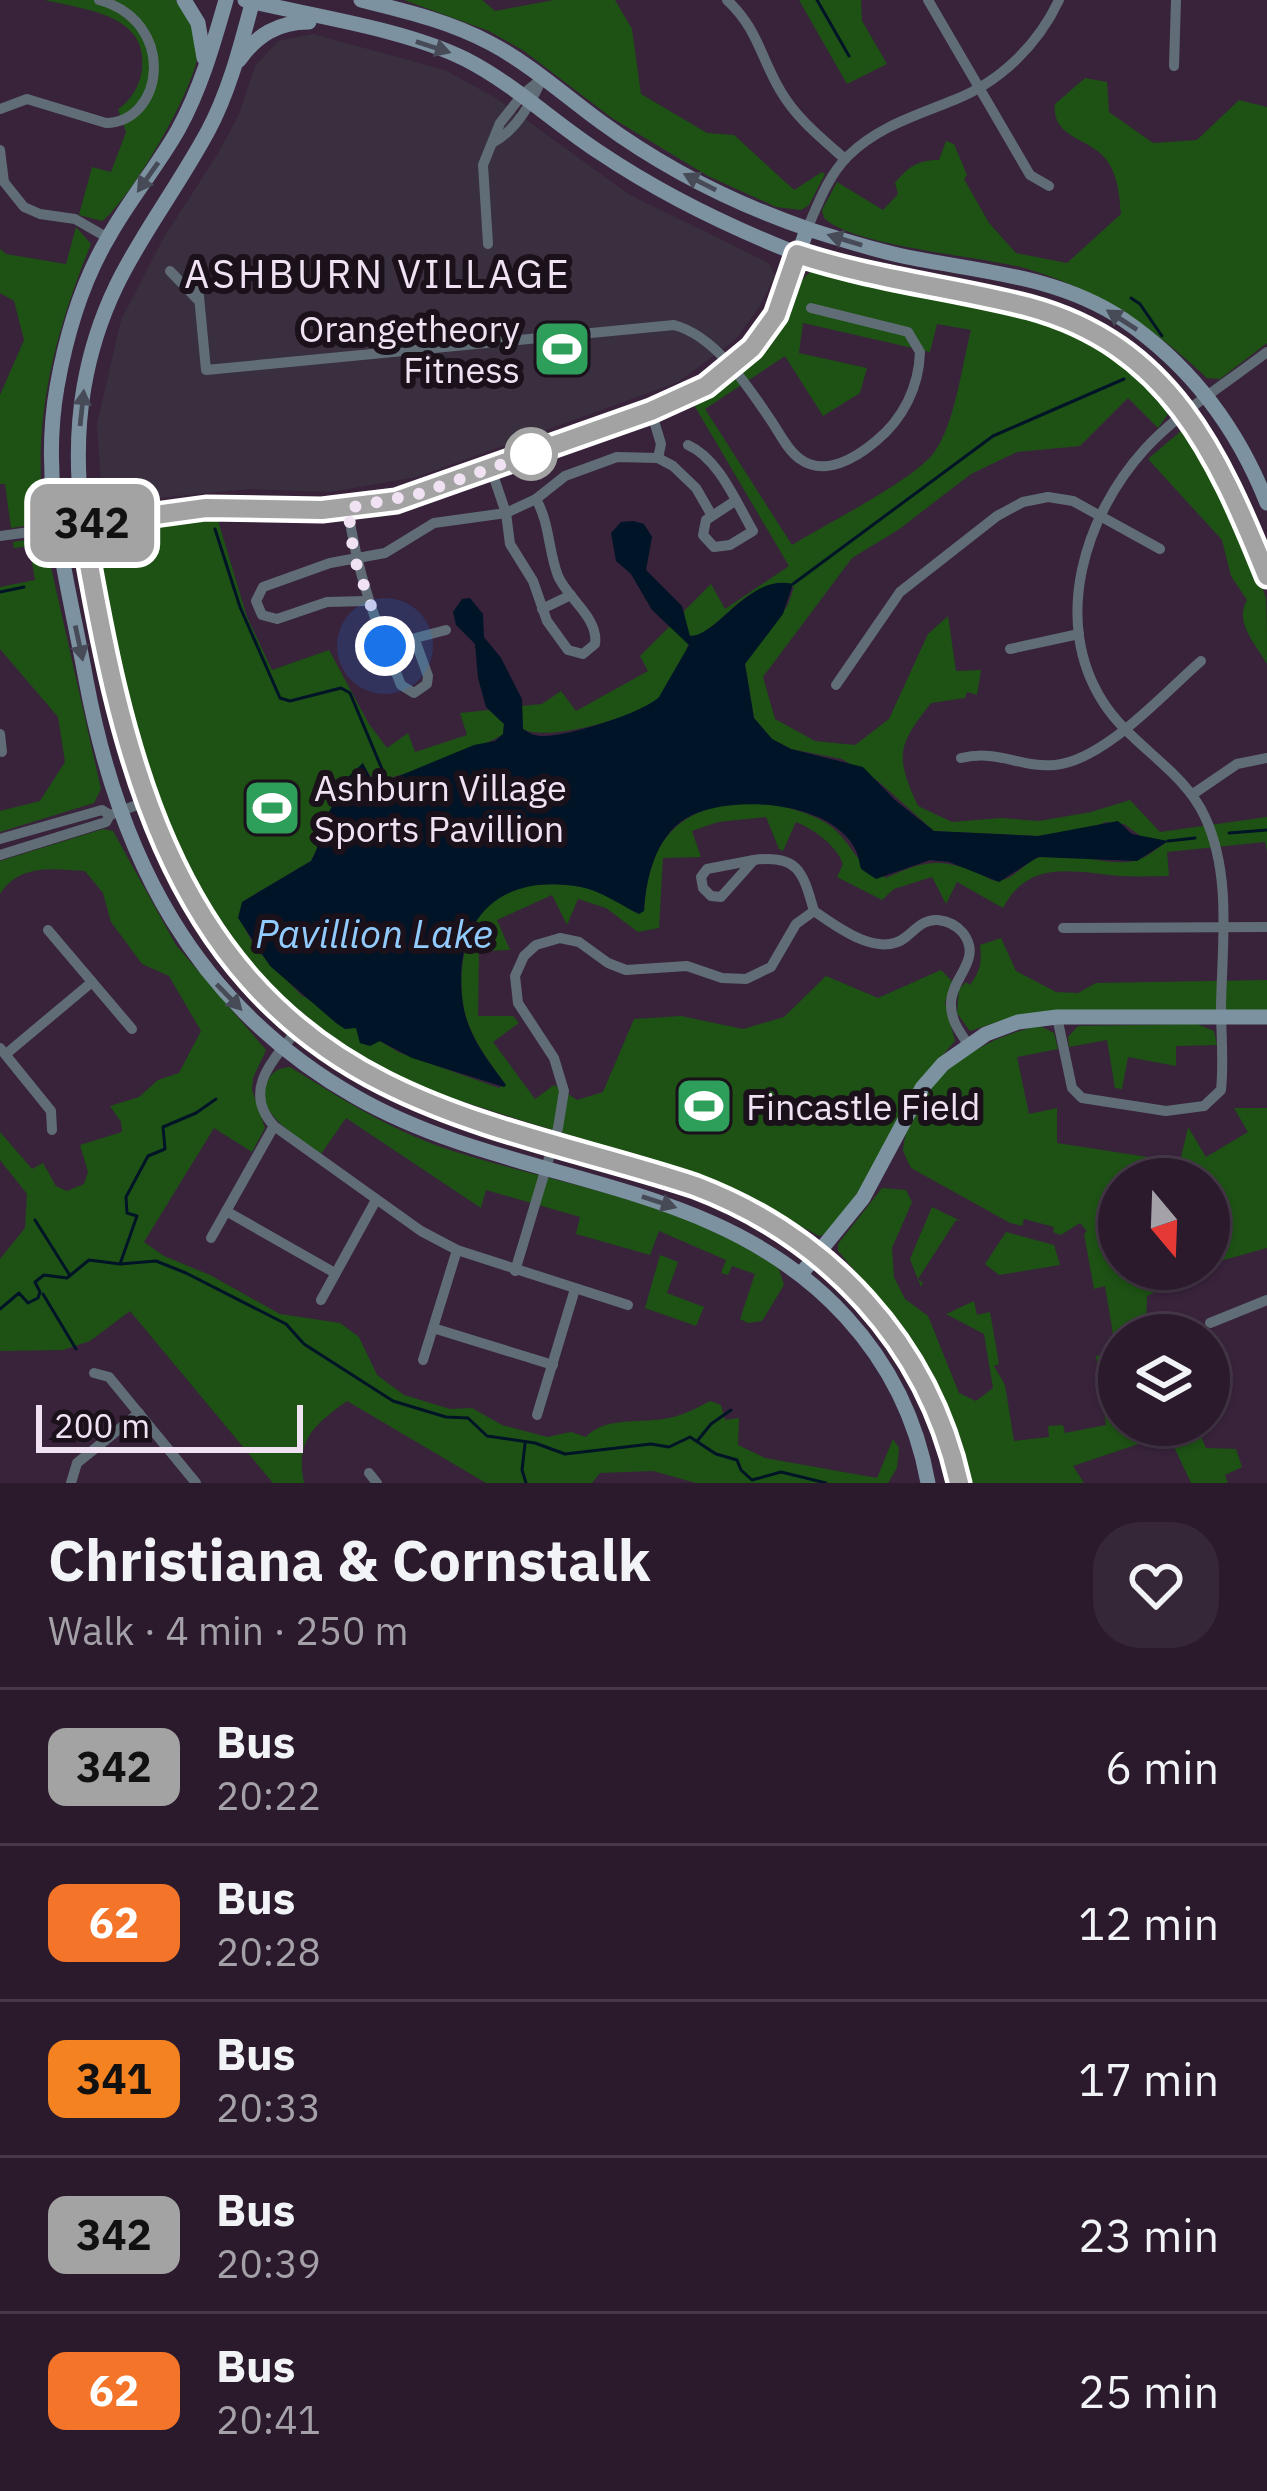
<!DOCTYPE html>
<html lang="en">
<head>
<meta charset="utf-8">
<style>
  body { margin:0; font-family:"IBM Plex Sans",sans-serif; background:#362738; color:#f1f3f6; height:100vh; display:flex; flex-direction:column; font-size:45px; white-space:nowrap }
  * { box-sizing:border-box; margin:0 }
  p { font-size:39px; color:#a5a1a9 }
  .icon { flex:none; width:66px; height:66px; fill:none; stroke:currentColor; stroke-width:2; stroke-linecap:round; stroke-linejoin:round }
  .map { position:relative; height:1483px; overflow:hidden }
  .sheet { display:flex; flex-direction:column; background:#2a1a2c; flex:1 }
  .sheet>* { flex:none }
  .badge { padding:0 24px; border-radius:18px; font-size:42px; line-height:78px }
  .needle { width:78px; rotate:161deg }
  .controls { position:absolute; left:1098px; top:1158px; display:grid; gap:24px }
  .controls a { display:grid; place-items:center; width:132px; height:132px; border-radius:50%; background:#2a1a2c; box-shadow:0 3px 9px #0004,0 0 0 3px #463848; font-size:60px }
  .scale { position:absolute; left:36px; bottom:30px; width:267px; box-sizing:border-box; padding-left:12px; border:6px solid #f0e2f2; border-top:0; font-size:33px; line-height:42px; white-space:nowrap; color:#f0e2f2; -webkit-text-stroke:9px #1a111b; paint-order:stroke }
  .you { position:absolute; width:60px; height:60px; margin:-30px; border:9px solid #fff; border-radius:50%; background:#1a73e8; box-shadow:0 0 0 18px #1a73e833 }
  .map>.badge { position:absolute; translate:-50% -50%; box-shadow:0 0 0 6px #fff }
  .round { display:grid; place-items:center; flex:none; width:126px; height:126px; border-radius:48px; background:#362738 }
  .overview { display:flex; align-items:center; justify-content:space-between; height:204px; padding:0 48px }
  h1 { font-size:57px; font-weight:700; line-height:90px }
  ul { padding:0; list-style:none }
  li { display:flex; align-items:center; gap:36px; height:156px; padding:0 48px; border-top:3px solid #463848 }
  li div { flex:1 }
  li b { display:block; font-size:45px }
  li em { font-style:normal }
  li .badge { min-width:132px; font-weight:700; text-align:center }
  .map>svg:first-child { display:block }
</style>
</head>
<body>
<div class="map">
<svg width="1267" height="1483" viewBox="0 0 1267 1483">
  <rect width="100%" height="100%" fill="#38233b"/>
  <polygon fill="#392f3e" points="313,34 445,70 496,98 630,195 769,263 775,276 758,309 735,340 678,382 417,477 331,492 249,489 107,503 102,499 97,424 121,320 164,237 219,152 239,114 255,66 278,41"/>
  <g fill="#1d5214" fill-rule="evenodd">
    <path d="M45 0H175C190 15 197 29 198 50 199 83 129 202 102 221L79 215 92 167 111 172 126 132 118 109C131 101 140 85 142 70 149 14 85 10 45 0Z"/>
    <polygon points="404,0 482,0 495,11 554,0 615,0 632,29 641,94 707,133 734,135 794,190 822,172 825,174 809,205 801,210 776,207 708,176 612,118 524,51 489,31"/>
    <polygon points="799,0 861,0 862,21 887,64 847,84"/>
    <path d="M1085 78 1107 82 1109 112 1153 143 1197 140 1239 100 1267 107V343L1220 379 1207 378C1154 328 1098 290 1028 269 983 256 854 247 824 218L822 210 837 182 883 210 898 194 895 183C908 167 918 160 939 160L946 141 954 144 967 175 964 179 989 223 1016 253 1067 263 1121 214C1119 194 1118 174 1105 158 1088 138 1051 137 1055 104Z"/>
    <path d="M76 227 91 244C55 332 33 417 43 511L31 525 11 528 5 484H0V395L24 340 14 301 0 293V249L6 254 66 264Z"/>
    <path d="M813 270C849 279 886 289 923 296 1004 313 1073 320 1138 378 1150 389 1162 399 1168 414L1158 428 1128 398 1080 446 1017 452 971 474 898 530 852 558 763 677 775 719 815 741 855 745 889 719 928 634 948 616 956 671 981 670 977 695 967 692 965 698 931 703C897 746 895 756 918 806L952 822 1001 818 1039 821 1091 812 1130 800 1160 832 1267 817V852L1265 842 1167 852 1169 876C1153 876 1136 877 1121 876 1074 872 1029 858 1003 908L957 882 946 904 932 877 894 889 882 900 837 877 843 864C836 845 815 830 796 822L783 851 779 849 766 817 718 822 692 831 701 857 663 858 659 928 638 932 606 908 578 899 567 925 552 895 497 920 510 950 479 951 478 1016H513L519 1023 493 1042 535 1099 554 1085 577 1100 603 1092 634 1019 681 1016 743 1029 784 1017 826 976 878 998 941 970 952 981 945 1003 955 1041 913 1090 868 1183 827 1234 819 1236 733 1190 684 1171 425 1090 337 1042 272 987 225 933 191 879 137 756 97 545 106 533 217 517 247 617 272 670 329 650 369 724 387 748 408 733 415 752 467 735 460 713 489 710 504 724 503 734C492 744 388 782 374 781L363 764 344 781 328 779 338 800C317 824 324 840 311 861L242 902 245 929 257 950 301 995 400 1053 499 1088 505 1084C491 1064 475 1044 467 1020 452 977 466 898 519 887 540 883 573 883 593 890 612 897 624 909 644 911 646 884 651 853 670 833 706 792 784 798 826 823 845 835 850 851 863 863 869 869 879 873 886 878 924 861 935 858 975 871 981 873 986 878 992 880 1013 885 1023 861 1041 857 1072 850 1105 867 1134 861 1147 858 1156 849 1167 842L1145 839 1124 824 1106 822 1087 829 1038 836 934 831 878 781 842 759 791 749 772 739 754 718 745 664 788 605 794 587C782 588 766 587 755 592 733 602 713 633 692 637L686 631 684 611 711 584 725 609 789 566 694 405C727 386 752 368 774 336 787 317 794 282 813 270ZM803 323 930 352 937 324 971 330C962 364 955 426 933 454 910 482 826 524 792 545L705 409 785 356 823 416 860 393 867 368 799 353Z"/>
    <path d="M1181 431C1206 444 1256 567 1266 598 1267 617 1267 643 1267 664 1255 643 1234 622 1247 600L1231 576 1222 540 1148 459Z"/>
    <polygon points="33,539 46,545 101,789 94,803 0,832 0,811 40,801 65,762 58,717 0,649 0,587 35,580 29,546 14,548 13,542"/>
    <path d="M670 626 688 642C688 658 666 696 650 705 625 719 547 742 523 729L521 706 542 704 561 691 576 711 648 671 640 656Z"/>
    <path d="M103 829 113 831 176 945 266 1050 253 1078 252 1090 265 1128 252 1152 214 1128 144 1242 164 1256 210 1275 280 1314 340 1323 359 1337 377 1375 404 1395 450 1409 472 1408 502 1425 547 1437 571 1432 586 1437C604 1417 638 1423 663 1419 680 1417 695 1409 710 1401L721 1405 725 1420 739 1418 738 1445 765 1458 877 1478 893 1439 899 1448 897 1468 888 1483H696L653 1471 600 1473 592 1483H486L347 1401C314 1425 295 1440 304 1483H273L130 1311 90 1341 63 1350 0 1351V1259L25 1228 27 1194 0 1160V1132L32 1169 43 1163 56 1186 67 1191 84 1184 88 1172 80 1145 122 1132 121 1122 110 1106 139 1097 158 1080 179 1073 201 1031 169 976 142 964 111 922 103 893 85 871C53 869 20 863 0 894V861Z"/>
    <path d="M1001 938 1016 971 1056 992 1078 993 1096 983 1267 980V1010H1063L1015 1016 970 1031 957 1013 959 989 966 982 970 985C981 970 982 962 980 945Z"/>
    <polygon points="1197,1024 1214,1031 1217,1045 1176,1046 1176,1066 1128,1057 1122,1089 1115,1088 1107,1040 1069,1047 1068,1037 1078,1026"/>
    <path d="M1040 1026 1054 1033 1058 1049 1017 1057 1029 1114 1057 1108V1143L1180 1162 1188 1127 1206 1157 1248 1132 1234 1108H1267V1248L1209 1264V1179H1119V1269H1197L1147 1296 1146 1324 1151 1335H1119V1425H1205L1198 1430 1206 1448 1236 1449 1242 1467 1225 1475 1228 1483H1191L1168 1434 1073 1466 1084 1483H969L948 1413 906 1331 838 1251V1244L882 1188 906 1190 912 1202 892 1248 894 1277 905 1299 928 1316 959 1393 976 1401 993 1388 984 1334 946 1314 974 1301 977 1315 990 1312 999 1364 994 1366 1005 1385 1014 1441 1049 1437 1048 1426 1063 1425 1065 1433 1106 1425 1096 1356 1108 1354 1107 1342 1113 1334 1105 1286 1094 1289 1084 1234 1087 1231 1080 1223 1061 1235 1053 1232 1054 1227 1024 1219 1022 1226 1010 1223 911 1168 903 1151C910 1083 979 1037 1040 1026Z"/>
    <path d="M290 1067C340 1098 389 1129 444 1148 555 1185 681 1199 779 1269L784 1285 762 1321 748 1323 740 1319 755 1274 732 1266 728 1275 721 1273 726 1260 659 1231 650 1255 576 1234 580 1217 486 1190 481 1208 346 1118 321 1154C301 1138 252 1114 267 1082 272 1071 279 1068 290 1067Z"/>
    <polygon points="932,1207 963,1222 956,1220 918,1279 923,1283 921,1287 910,1259"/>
    <polygon points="1006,1232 1054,1245 1060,1265 999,1275 985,1264"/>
    <polygon points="660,1255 678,1262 667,1293 704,1307 696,1326 645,1308"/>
  </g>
  <path fill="#001427" d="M633 521 644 524 652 537 646 570 682 606 690 636C718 636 749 573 793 584L783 614 745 664 754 718 772 739 791 749 863 767 895 800 934 831 1038 836 1118 821 1132 834 1168 841 1137 861 1038 857 999 882 949 862 930 860 876 879 861 869C859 863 859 857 856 851 833 800 727 793 685 819 655 838 646 879 644 911L639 914C620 905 602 891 581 887 498 872 451 921 463 1004 467 1034 488 1061 506 1085L504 1087 412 1058 380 1041 370 1046 360 1043 356 1028 345 1029 336 1023 270 966 238 918 242 902 311 861C324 840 317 824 337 800L325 780 344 781 363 763 371 779 387 781 474 745 495 741 503 734 504 724 486 707 478 678 475 644 456 625 453 612 462 599 470 598 483 614 484 637 501 658 522 699 523 729C530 733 532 735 540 736 564 738 643 713 659 697L689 645 652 610 631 574 616 561 611 533 621 522Z"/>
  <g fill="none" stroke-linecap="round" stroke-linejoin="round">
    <g stroke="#001427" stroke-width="3">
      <polyline points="817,0 849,56"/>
      <polyline points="1131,298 1140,304 1162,336"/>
      <polyline points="215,529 240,607 280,698 290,701 341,688 350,693 387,781"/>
      <polyline points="793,584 993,436 1124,379"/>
      <polyline points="0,592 24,587"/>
      <polyline points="1229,833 1267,830"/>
      <polyline points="1168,841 1195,838"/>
      <polyline points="35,1220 69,1274"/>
      <polyline points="120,1264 156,1261 186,1273 286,1324 304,1344 393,1401 446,1417 468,1418 487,1436 535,1443 565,1454 651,1444 669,1447 690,1437 716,1454 737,1460 741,1470 752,1480 781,1472 826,1483"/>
      <polyline points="43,1294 76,1349"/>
      <polyline points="0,1309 19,1293 28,1303 38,1298 40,1292 35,1282 44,1275 67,1278 89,1260 120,1264 137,1216 127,1213 126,1197 148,1156 165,1149 163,1127 196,1113 216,1099"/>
      <polyline points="698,1440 711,1424 731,1410"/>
      <polyline points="525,1444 522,1470 526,1483"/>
    </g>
    <g stroke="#606d77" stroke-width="10">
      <path d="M727 0C758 29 760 56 780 90 796 118 821 138 845 159"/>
      <polyline points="928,0 1030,175 1049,186"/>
      <polyline points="1174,66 1176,0"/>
      <path d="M0 109 27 99 106 123C164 122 178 22 99 0"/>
      <path d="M494 142C517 129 531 103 542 79"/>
      <polyline points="0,150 4,182 24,207 40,214 75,219 108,238"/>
      <path d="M807 229C818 204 828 176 848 156 879 126 915 116 954 100 1000 82 1038 45 1059 0"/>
      <polyline points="488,244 483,165 500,123 523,94 543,78"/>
      <path d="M196 265 206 370 674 325C716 336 749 388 772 422 780 434 788 451 800 459 825 477 856 458 876 441 903 419 919 387 920 352L908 332 811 308"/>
      <polyline points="170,271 197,299"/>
      <polyline points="651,411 661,444 658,458"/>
      <path d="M688 445C719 459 736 502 753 531L730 545 714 547 703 535 706 520 735 501"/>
      <path d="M491 469 506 513 510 544 533 581 547 621 568 650 583 654 595 644C599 618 568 599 558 576 548 550 550 524 536 499"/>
      <path d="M348 508C356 572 377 626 401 685L414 693 427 684 428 676 415 640"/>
      <polyline points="0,536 81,525"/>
      <polyline points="367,601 327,602 277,619 262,615 256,601 263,587 330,563 385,553 434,523 506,513 536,499 565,476 617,457 658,458 673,466 696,488 711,514"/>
      <polyline points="542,609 571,595"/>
      <polyline points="385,646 446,630"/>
      <polyline points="1010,649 1079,634"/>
      <polyline points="836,685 900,592 997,516 1023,502 1048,497 1073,501 1160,549"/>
      <polyline points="0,734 2,752"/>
      <path d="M961 758C999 749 1019 768 1055 765 1105 760 1164 693 1201 661"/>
      <polyline points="1193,794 1237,764 1267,758"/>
      <polyline points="0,839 102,810 110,815"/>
      <polyline points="0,855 106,822 110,815 145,802"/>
      <path d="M754 860C799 854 803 873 814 911 837 927 879 959 906 937 917 928 924 919 938 920 948 921 957 926 963 933 983 959 952 977 951 1002 950 1019 959 1031 968 1044"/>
      <polygon points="754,860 721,897 711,896 703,888 701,877 707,869"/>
      <polyline points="1063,928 1267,927"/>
      <polyline points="48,930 132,1029"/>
      <path d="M1057 1017 1072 1088 1082 1098 1166 1111 1204 1106 1221 1090C1224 1062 1221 1034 1221 1007 1222 945 1232 875 1205 817 1183 769 1131 746 1103 702 1051 621 1085 515 1145 449 1179 412 1227 383 1267 352"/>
      <path d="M300 1027C276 1057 240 1089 274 1126L421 1231 457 1250 628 1305"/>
      <polyline points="0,1048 51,1111 52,1130"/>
      <polyline points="6,1054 92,982"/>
      <polyline points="226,1211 335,1273"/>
      <polyline points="211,1238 274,1126"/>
      <polyline points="515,1271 558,1128 564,1091 554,1058 518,1003 515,976 524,956 536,945 560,938 579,942 608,963 626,970 687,966 722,978 746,979 771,967 796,924 814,911"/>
      <polyline points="321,1300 376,1200"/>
      <polyline points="1210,1323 1267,1300"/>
      <polyline points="433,1328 553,1365"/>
      <polyline points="423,1360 457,1250"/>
      <polyline points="94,1373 109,1377 196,1483"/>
      <polyline points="537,1415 575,1289"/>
      <polyline points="369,1473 377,1483"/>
      <polyline points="71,1483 77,1463 139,1413"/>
    </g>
    <g stroke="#7c92a1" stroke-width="15">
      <polyline points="184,0 198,23 204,58"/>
      <path d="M226 0C213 45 201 88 178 130 157 167 129 200 108 238 82 282 66 336 57 387 39 489 68 580 86 680 119 857 194 1005 356 1097 515 1188 715 1173 846 1317 889 1364 917 1421 928 1483"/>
      <path d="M245 0C312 16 405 29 465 59 514 84 553 122 599 152 660 193 725 225 793 252 903 295 1029 286 1128 357 1203 410 1234 494 1267 576"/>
      <path d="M253 0C241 44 230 90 208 131 158 223 103 276 84 387 66 490 94 589 117 689 154 853 208 978 359 1069 534 1174 748 1143 884 1323 920 1370 947 1425 959 1483"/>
      <path d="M361 0C405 11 449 21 490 43 530 64 564 95 601 122 664 168 737 205 811 230 842 240 875 250 907 257 982 272 1059 276 1124 320 1191 366 1237 427 1267 503"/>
      <path d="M239 60C257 35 278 22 309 22"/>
      <polyline points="81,525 206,508 322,510 396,501 676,401 720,377 767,329 787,289 807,229"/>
      <polyline points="801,1274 863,1198 922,1088 943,1064 986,1034 1018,1022 1057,1017 1267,1017"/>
    </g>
  </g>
  <defs><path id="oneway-solid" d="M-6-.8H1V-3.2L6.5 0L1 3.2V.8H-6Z" transform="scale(3)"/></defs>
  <g fill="#464b57">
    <use href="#oneway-solid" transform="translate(433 47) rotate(18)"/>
    <use href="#oneway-solid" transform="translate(148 177) rotate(125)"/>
    <use href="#oneway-solid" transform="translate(700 182) rotate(-153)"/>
    <use href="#oneway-solid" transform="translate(845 240) rotate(-163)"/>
    <use href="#oneway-solid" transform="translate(1122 320) rotate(-147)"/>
    <use href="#oneway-solid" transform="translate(82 408) rotate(-84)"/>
    <use href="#oneway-solid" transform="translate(79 643) rotate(78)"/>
    <use href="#oneway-solid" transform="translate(229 997) rotate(46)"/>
    <use href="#oneway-solid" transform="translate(659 1202) rotate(18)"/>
  </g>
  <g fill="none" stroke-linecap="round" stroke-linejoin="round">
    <g stroke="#fff" stroke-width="27">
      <path id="line" d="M959 1483C928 1343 827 1236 695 1186 593 1152 482 1132 385 1083 165 973 120 745 82 525L206 508 322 510 396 501 651 411 706 386 752 348 776 315 797 254C876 280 951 287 1029 307 1169 345 1218 454 1267 576"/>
    </g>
    <use href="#line" stroke="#a3a3a3" stroke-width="18"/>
    <polyline stroke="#f0e2f2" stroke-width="12" stroke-dasharray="0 21.6" points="385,646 354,557 348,508 418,494 531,454"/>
  </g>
  <defs>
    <g id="stadium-square" transform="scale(3)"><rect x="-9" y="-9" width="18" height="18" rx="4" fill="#2e9e5b" stroke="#1a111b"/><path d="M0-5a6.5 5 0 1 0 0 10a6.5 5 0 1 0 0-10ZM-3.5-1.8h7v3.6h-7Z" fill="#fff"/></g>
  </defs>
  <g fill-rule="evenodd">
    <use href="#stadium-square" x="562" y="349"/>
    <use href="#stadium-square" x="272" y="808"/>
    <use href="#stadium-square" x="704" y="1106"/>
  </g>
  <circle fill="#fff" stroke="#a3a3a3" stroke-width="6" cx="531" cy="454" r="24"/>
  <g text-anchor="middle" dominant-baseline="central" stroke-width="12" stroke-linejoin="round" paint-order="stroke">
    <g font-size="36" fill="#f0e2f2" stroke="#1a111b" text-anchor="start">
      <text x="520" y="328" text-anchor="end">Orangetheory<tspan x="520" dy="41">Fitness</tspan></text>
      <text x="314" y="787">Ashburn Village<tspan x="314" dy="41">Sports Pavillion</tspan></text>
      <text x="746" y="1106">Fincastle Field</text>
    </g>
    <g font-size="39" letter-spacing="3" fill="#f0e2f2" stroke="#1a111b">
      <text x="378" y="273">ASHBURN VILLAGE</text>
    </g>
    <g font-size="39" font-style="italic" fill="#92cbfd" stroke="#1a111b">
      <text x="374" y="933">Pavillion Lake</text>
    </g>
  </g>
</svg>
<div class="controls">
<a><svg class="needle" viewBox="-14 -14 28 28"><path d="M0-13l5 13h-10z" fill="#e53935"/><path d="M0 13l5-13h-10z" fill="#a5a1a9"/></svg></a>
<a><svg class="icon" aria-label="layers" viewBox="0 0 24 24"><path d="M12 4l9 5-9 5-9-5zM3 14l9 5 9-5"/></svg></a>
</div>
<div class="scale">200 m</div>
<div class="you" style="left:385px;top:646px"></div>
<b class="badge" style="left:92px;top:523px;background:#a3a3a3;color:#111">342</b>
</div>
<section class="sheet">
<div class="overview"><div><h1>Christiana &amp; Cornstalk</h1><p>Walk · 4 min · 250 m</p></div><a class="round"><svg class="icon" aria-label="heart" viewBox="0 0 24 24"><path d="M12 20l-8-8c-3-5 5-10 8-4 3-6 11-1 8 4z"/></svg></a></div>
<ul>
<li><span class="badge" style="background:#a3a3a3;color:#111">342</span><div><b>Bus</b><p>20:22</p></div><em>6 min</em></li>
<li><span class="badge" style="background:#f47529;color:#fff">62</span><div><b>Bus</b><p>20:28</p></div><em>12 min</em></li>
<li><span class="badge" style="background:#f58220;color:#111">341</span><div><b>Bus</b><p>20:33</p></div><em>17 min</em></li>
<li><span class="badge" style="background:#a3a3a3;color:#111">342</span><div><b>Bus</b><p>20:39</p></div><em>23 min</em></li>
<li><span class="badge" style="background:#f47529;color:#fff">62</span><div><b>Bus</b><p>20:41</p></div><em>25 min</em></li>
</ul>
</section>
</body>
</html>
